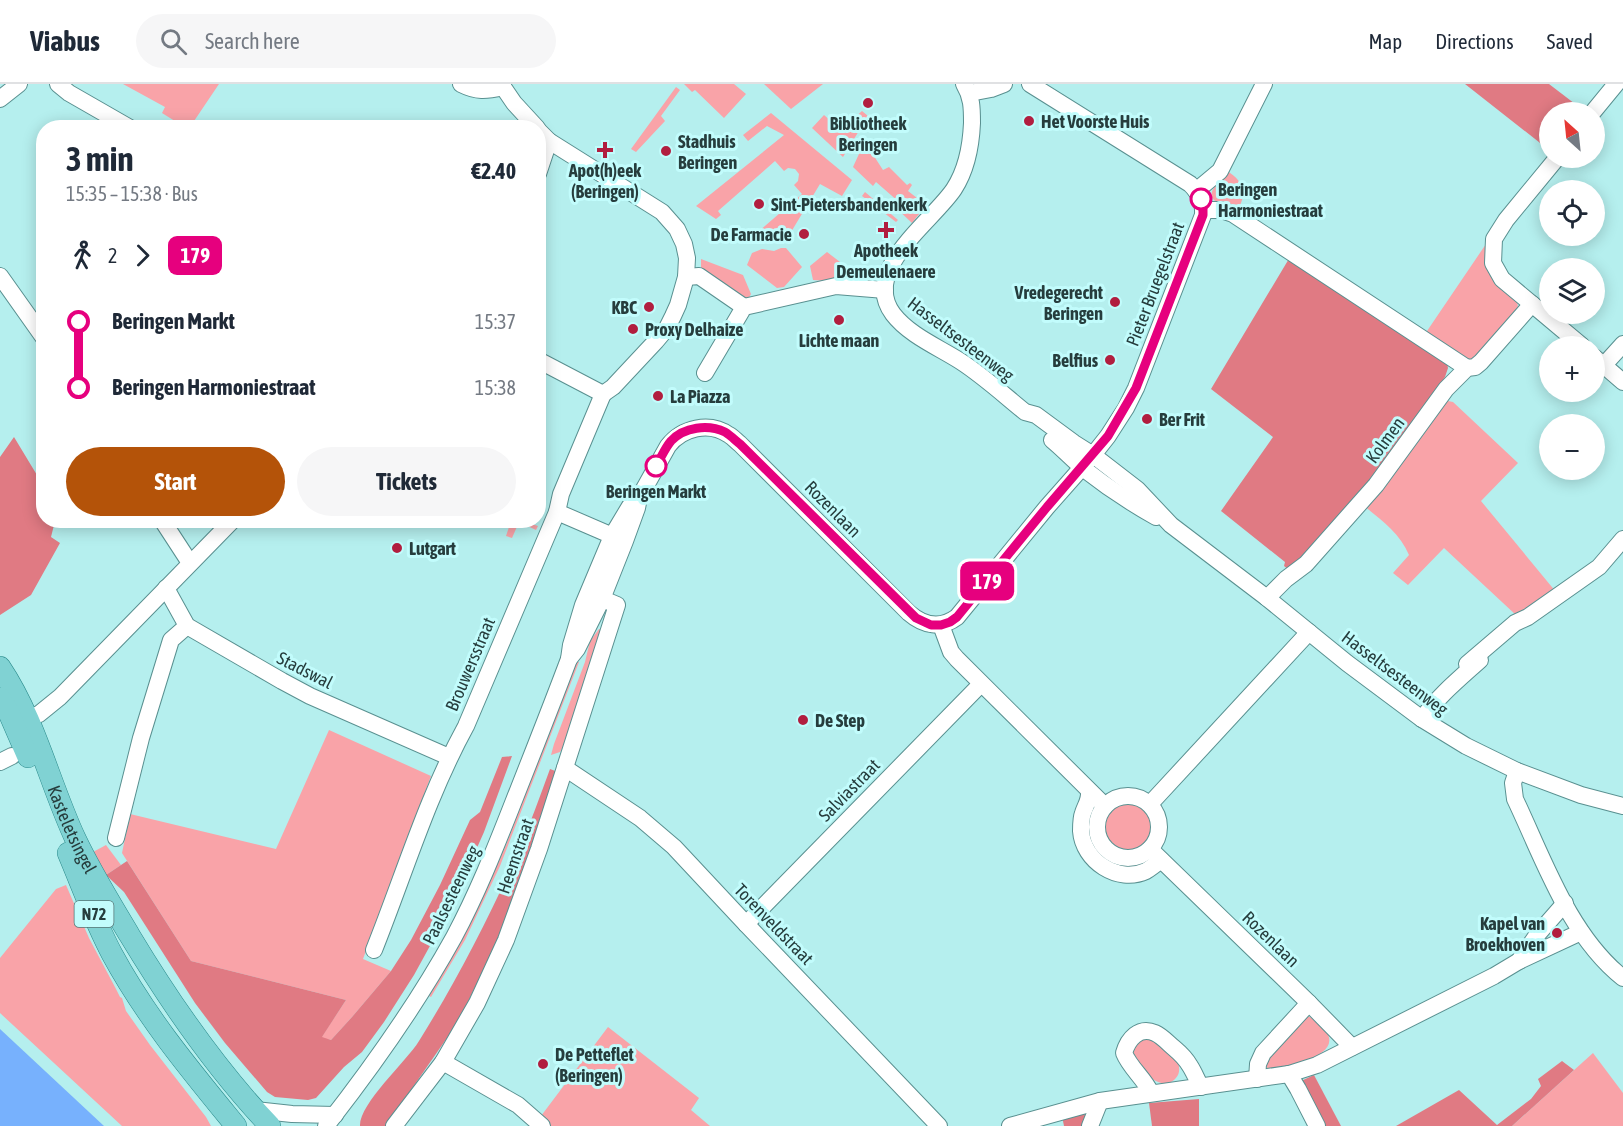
<!DOCTYPE html>
<html lang="en">
<head>
<meta charset="utf-8">
<style>
  body { margin:0; font-family:"Asap Condensed",sans-serif; background:#f6f6f7; color:#1f2937; height:100vh; display:flex; flex-direction:column; font-size:22px; white-space:nowrap }
  * { box-sizing:border-box; margin:0 }
  p { font-size:20px; color:#747a83 }
  .icon { flex:none; width:33px; height:33px; fill:none; stroke:currentColor; stroke-width:2; stroke-linecap:round; stroke-linejoin:round }
  .map { position:relative; flex:1; overflow:hidden }
  .side { position:absolute; left:36px; top:36px; width:510px; height:408px; display:flex; flex-direction:column; background:#fff; border-radius:24px; box-shadow:0 3px 15px #0003 }
  .side>* { flex:none }
  .badge { padding:0 12px; border-radius:9px; font-size:21px; line-height:39px }
  .needle { width:39px; rotate:333deg }
  .fabs { position:absolute; left:1539px; top:18px; display:grid; gap:12px }
  .fabs a { display:grid; place-items:center; width:66px; height:66px; border-radius:50%; background:#fff; box-shadow:0 3px 15px #0003; font-size:30px }
  .map>.badge { position:absolute; translate:-50% -50%; box-shadow:0 0 0 3px #fff }
  .legs { display:flex; align-items:center; gap:9px; height:66px; padding:0 30px; font-size:20px }
  .legs p { margin-inline-start:auto }
  .headline { display:flex; align-items:center; justify-content:space-between; height:102px; padding:0 30px }
  h1 { font-size:33px; font-weight:700; line-height:45px }
  .primary-button { display:flex; gap:12px; margin-top:auto; padding:12px 30px }
  .primary-button a { flex:1; height:69px; border-radius:36px; background:#b45309; color:#fff; font-size:24px; font-weight:700; line-height:69px; text-align:center }
  .primary-button a+a { background:#f6f6f7; color:#1f2937 }
  ul { padding:0 30px; list-style:none }
  li { display:flex; align-items:center; gap:21px; height:66px; font-size:22px }
  li i { display:grid; place-items:center; width:9px; height:100%; margin:0 8px; background:currentColor }
  li i::after { content:''; width:15px; height:15px; margin:-8px; border:4px solid; border-radius:50%; background:#fff }
  li p { margin-inline-start:auto }
  li:first-child i { background:linear-gradient(#0000 50%,currentColor 0) }
  li:last-child i { background:linear-gradient(currentColor 50%,#0000 0) }
  header { display:flex; align-items:center; gap:36px; box-sizing:border-box; height:84px; padding:0 30px; background:#fff; border-bottom:2px solid #e0e1e3 }
  header strong { font-size:28px }
  nav { display:flex; gap:33px; margin-inline-start:auto; font-size:21px }
  .search { width:420px; height:54px; background:#f6f6f7; display:flex; align-items:center; gap:15px; box-sizing:border-box; padding:0 21px; border-radius:33px; color:#747a83; font-size:22px }
  .map>svg:first-child { display:block }
</style>
</head>
<body>
<header>
<strong>Viabus</strong>
<div class="search"><svg class="icon" aria-label="search" viewBox="0 0 24 24"><circle cx="10" cy="10" r="6"/><path d="M15 15l6 6"/></svg>Search here</div>
<nav><a>Map</a><a>Directions</a><a>Saved</a></nav>
</header>
<div class="map">
<svg width="1623" height="1042" viewBox="0 0 1623 1042">
  <rect width="100%" height="100%" fill="#b5efee"/>
  <g fill="#f9a3a8">
    <polygon points="123,0 219,0 190,43 186,44 162,29 165,23"/>
    <polygon points="684,0 734,0 746,10 724,34 695,6 692,8"/>
    <polygon points="764,0 823,0 791,25"/>
    <polygon points="676,3 680,6 661,32 665,37 636,68 631,65"/>
    <polygon points="862,27 868,32 843,73 812,44 824,31 841,46"/>
    <polygon points="771,29 852,96 842,112 820,100 785,158 755,159 759,147 802,110 794,101 798,97 799,90 795,85 788,84 784,87 775,77 718,127 721,131 716,135 696,122 784,51 767,42 748,57 743,51"/>
    <polygon points="864,59 875,62 870,66 883,86 889,83 907,101 910,99 912,101 908,107 926,121 912,139 895,123 899,118 876,98 873,102 853,83"/>
    <path d="M1227 87C1244 97 1248 111 1236 128 1205 114 1205 113 1227 87Z"/>
    <polygon points="865,108 898,136 896,138 862,112"/>
    <polygon points="1486,160 1485,176 1517,215 1518,224 1479,271 1470,276 1425,250"/>
    <polygon points="781,164 786,164 802,183 784,203 777,204 747,181 752,169 762,165 774,167"/>
    <polygon points="827,168 853,188 840,198 813,196 810,182"/>
    <polygon points="701,175 743,191 751,210 747,217 701,186"/>
    <path d="M1448 317 1453 318 1518 379 1481 417 1556 508 1517 532 1444 464 1408 501 1393 489 1409 471C1400 449 1381 436 1363 421L1444 318Z"/>
    <polygon points="511,437 522,437 538,442 536,446 519,438 512,454 506,452"/>
    <polygon points="599,545 601,545 564,661 560,668 551,671 554,660 585,578 590,557"/>
    <polygon points="576,577 579,578 500,782 465,856 431,913 429,912 477,825 506,761"/>
    <polygon points="329,646 431,692 363,875 391,887 352,933 331,956 321,954 346,916 191,877 122,769 130,730 276,765"/>
    <circle cx="1128" cy="743" r="24"/>
    <path d="M1090 730 1093 731C1087 763 1108 785 1141 778L1142 781 1120 783 1100 773 1088 751Z"/>
    <polygon points="106,761 121,781 106,791 93,768"/>
    <polygon points="66,801 89,854 116,905 120,913 122,914 126,927 150,961 206,1033 211,1042 122,1042 0,929 0,874 56,805"/>
    <path d="M1308 932C1314 935 1322 941 1326 947 1344 973 1284 983 1269 985L1266 983 1265 973Z"/>
    <polygon points="608,943 699,1014 691,1026 710,1042 551,1042 541,1032"/>
    <path d="M1148 952 1178 978C1180 985 1180 991 1174 996 1160 1008 1142 986 1133 976L1132 962Z"/>
    <polygon points="1593,969 1623,1009 1623,1042 1512,1042"/>
  </g>
  <g fill="#e07a83">
    <polygon points="1465,0 1549,0 1583,26 1581,28 1550,28 1549,66"/>
    <polygon points="1290,173 1447,279 1448,284 1445,293 1358,416 1289,486 1284,482 1285,478 1221,427 1273,353 1211,305"/>
    <polygon points="14,353 43,401 44,436 55,437 51,453 60,459 31,511 0,531 0,373"/>
    <polygon points="512,672 484,748 448,829 414,891 384,938 362,968 344,983 316,1014 308,1016 275,1013 267,1008 225,959 195,919 124,808 106,791 127,777 191,877 346,916 322,953 331,956 352,933 391,887 411,856 440,801 470,736 480,728 502,673"/>
    <path d="M550 685 558 688 505 842 458 938 386 1042H360C359 1020 406 978 419 957 457 896 490 832 519 766 530 740 540 712 550 685Z"/>
    <polygon points="1562,977 1574,986 1512,1042 1396,1042 1459,1006 1497,1041 1531,1015 1541,1002 1538,995"/>
    <polygon points="1314,991 1341,1042 1324,1042 1301,997"/>
    <polygon points="1199,1015 1199,1042 1152,1042 1149,1019"/>
    <polygon points="1089,1029 1086,1042 1064,1042 1062,1032"/>
  </g>
  <polygon fill="#77b1fd" points="0,945 104,1042 0,1042"/>
  <g fill="none" stroke-linecap="round" stroke-linejoin="round">
    <g stroke="#599090" stroke-width="18">
      <g id="minor">
        <polyline points="58,0 69,9 130,44"/>
        <path d="M461 0C477 8 486 7 503 3"/>
        <polyline points="501,0 514,19 537,44"/>
        <path d="M964 0C972 13 972 24 972 39 971 62 967 85 954 105 933 137 860 186 893 230 909 251 938 263 960 277 982 291 1004 311 1025 328L1036 331 1074 359 1093 371 1137 405 1171 441 1267 514 1347 579 1422 635 1466 662 1517 687 1581 711 1623 722"/>
        <polyline points="970,9 991,5 1004,0"/>
        <polyline points="0,15 19,0"/>
        <polyline points="1593,28 1616,0"/>
        <polyline points="538,46 549,57 662,128 677,145 684,160 687,174 686,193 678,221 673,232 667,244 656,257 613,303 603,310"/>
        <polyline points="1557,74 1506,136 1494,155 1493,179 1502,195 1582,262"/>
        <polyline points="538,90 549,57"/>
        <polyline points="1196,107 1220,87 1264,0"/>
        <polyline points="1203,126 1221,126 1233,130 1467,284"/>
        <polyline points="0,192 44,254"/>
        <polyline points="686,193 699,192 744,223"/>
        <polyline points="1594,273 1623,298"/>
        <polyline points="538,276 603,310"/>
        <polyline points="1604,281 1623,260"/>
        <polyline points="705,289 744,223 836,202 885,206"/>
        <path d="M1052 356C1063 365 1073 376 1084 385 1107 403 1131 419 1156 433"/>
        <polyline points="557,428 622,456"/>
        <polyline points="162,436 190,479"/>
        <polyline points="166,504 187,542 282,597 310,612 449,673"/>
        <polyline points="1267,514 1286,495 1306,480 1376,401 1446,305 1467,284 1475,283 1481,278 1532,220"/>
        <polyline points="941,541 951,568 957,575 1105,722"/>
        <path d="M569 575 577 565 602 515 625 457 637 424 639 414 668 362C682 344 709 337 729 351 733 353 736 357 740 360L909 529C924 542 941 545 957 533L1047 423 1093 371 1108 352 1126 324 1136 304 1203 131C1204 118 1200 110 1190 100L1030 0"/>
        <polyline points="1467,580 1515,539 1528,533 1599,483 1623,455"/>
        <polyline points="27,635 39,630 60,613 233,436"/>
        <path d="M1422 635C1438 612 1459 595 1480 576"/>
        <polyline points="0,678 12,672"/>
        <polyline points="565,684 640,734 674,763 746,840 939,1042"/>
        <path d="M1517 687 1513 699 1515 715C1544 776 1569 851 1623 894"/>
        <path d="M1089 707C1090 716 1086 720 1083 729 1081 734 1081 741 1081 747 1083 777 1118 800 1146 787 1151 784 1156 780 1161 776"/>
        <circle cx="1128" cy="743" r="31"/>
        <polyline points="1150,720 1309,548"/>
        <polyline points="116,754 141,654 171,556 187,542"/>
        <polyline points="1150,765 1309,919 1352,963"/>
        <polyline points="746,840 981,600"/>
        <path d="M374 866C404 791 427 713 466 642L557 428 561 410 603 310"/>
        <polyline points="1519,877 1537,851 1565,819"/>
        <polyline points="443,978 518,1021 542,1042"/>
        <polyline points="1289,990 1298,1005 1317,1042"/>
        <polyline points="1257,995 1258,980 1263,969 1309,919"/>
        <path d="M1151 1009C1144 994 1130 984 1124 969 1128 955 1139 942 1155 949 1162 952 1168 959 1174 964 1180 969 1186 975 1190 982 1194 988 1197 996 1201 1003"/>
        <polyline points="255,1026 292,1030 335,1031"/>
        <path d="M326 1042C373 982 417 920 454 853 477 810 495 765 513 719 532 671 551 623 569 575L571 561 583 521 612 452 630 422"/>
        <polyline points="394,1042 443,978 477,919 506,856 539,765 617,521 593,511"/>
        <polyline points="1010,1042 1100,1017 1289,990 1317,981 1494,892 1519,877 1581,848"/>
        <polyline points="1090,1042 1100,1017"/>
      </g>
    </g>
    <g stroke="#298a8b" stroke-width="22">
      <g id="major">
        <path id="s1" d="M0 583C35 635 49 698 75 754 91 788 111 820 130 852 171 920 216 985 270 1042"/>
        <polyline points="0,614 8,627 28,673"/>
        <path d="M68 769C82 802 95 838 112 870 146 933 191 987 236 1042"/>
      </g>
    </g>
    <use href="#minor" stroke="#fff" stroke-width="16"/>
    <use href="#major" stroke="#80d2d3" stroke-width="21"/>
  </g>
  <g fill="none" stroke-linecap="round" stroke-linejoin="round">
    <g stroke="#fff" stroke-width="14">
      <path id="line-1" d="M656 382C661 374 665 364 671 357 684 343 708 340 725 348 730 351 735 356 740 360L916 534 931 541H941L950 538 957 533 1047 423 1108 352 1136 304 1203 131V122L1201 115"/>
    </g>
    <use href="#line-1" stroke="#e6007e" stroke-width="9"/>
  </g>
  <g fill="#b11e3f" stroke="#c2fcfc" stroke-width="2">
    <circle cx="868" cy="19" r="6"/>
    <circle cx="1029" cy="37" r="6"/>
    <path d="M602 57h6v6h6v6h-6v6h-6v-6h-6v-6h6z"/>
    <circle cx="666" cy="67" r="6"/>
    <circle cx="759" cy="120" r="6"/>
    <path d="M883 137h6v6h6v6h-6v6h-6v-6h-6v-6h6z"/>
    <circle cx="804" cy="150" r="6"/>
    <circle cx="1115" cy="218" r="6"/>
    <circle cx="649" cy="223" r="6"/>
    <circle cx="839" cy="236" r="6"/>
    <circle cx="633" cy="245" r="6"/>
    <circle cx="1110" cy="276" r="6"/>
    <circle cx="658" cy="312" r="6"/>
    <circle cx="1147" cy="335" r="6"/>
    <circle cx="397" cy="464" r="6"/>
    <circle cx="803" cy="636" r="6"/>
    <circle cx="1557" cy="849" r="6"/>
    <circle cx="543" cy="980" r="6"/>
  </g>
  <g fill="#fff" stroke="#e6007e" stroke-width="3">
    <circle cx="1201" cy="115" r="10"/>
    <circle cx="656" cy="382" r="10"/>
  </g>
  <g text-anchor="middle" dominant-baseline="central" stroke-width="6" stroke-linejoin="round" paint-order="stroke">
    <rect fill="#c2fcfc" stroke="#557676" stroke-width="1.5" x="74.5" y="817" width="39" height="26" rx="4.5"/>
    <g font-size="16" font-weight="bold" fill="#263d3d">
      <text x="94" y="830">N72</text>
    </g>
    <g font-size="18" font-weight="bold" fill="#263d3d" stroke="#c2fcfc" text-anchor="start">
      <text x="1041" y="37">Het Voorste Huis</text>
      <text x="868" y="39" text-anchor="middle">Bibliotheek<tspan x="868" dy="21">Beringen</tspan></text>
      <text x="678" y="57">Stadhuis<tspan x="678" dy="21">Beringen</tspan></text>
      <text x="605" y="86" text-anchor="middle">Apot(h)eek<tspan x="605" dy="21">(Beringen)</tspan></text>
      <text x="771" y="120">Sint-Pietersbandenkerk</text>
      <text x="792" y="150" text-anchor="end">De Farmacie</text>
      <text x="886" y="166" text-anchor="middle">Apotheek<tspan x="886" dy="21">Demeulenaere</tspan></text>
      <text x="1103" y="208" text-anchor="end">Vredegerecht<tspan x="1103" dy="21">Beringen</tspan></text>
      <text x="637" y="223" text-anchor="end">KBC</text>
      <text x="645" y="245">Proxy Delhaize</text>
      <text x="839" y="256" text-anchor="middle">Lichte maan</text>
      <text x="1098" y="276" text-anchor="end">Belfius</text>
      <text x="670" y="312">La Piazza</text>
      <text x="1159" y="335">Ber Frit</text>
      <text x="409" y="464">Lutgart</text>
      <text x="815" y="636">De Step</text>
      <text x="1545" y="839" text-anchor="end">Kapel van<tspan x="1545" dy="21">Broekhoven</tspan></text>
      <text x="555" y="970">De Petteflet<tspan x="555" dy="21">(Beringen)</tspan></text>
    </g>
    <g font-size="18" font-weight="bold" fill="#263d3d" stroke="#c2fcfc" text-anchor="start">
      <text x="1218" y="105">Beringen<tspan x="1218" dy="21">Harmoniestraat</tspan></text>
      <text x="656" y="407" text-anchor="middle">Beringen Markt</text>
    </g>
    <g font-size="18" fill="#263d3d" stroke="#c2fcfc">
      <text transform="translate(1155 200) rotate(-69)">Pieter Bruegelstraat</text>
      <text transform="translate(961 255) rotate(37)">Hasseltsesteenweg</text>
      <text transform="translate(1385 356) rotate(-54)">Kolmen</text>
      <text transform="translate(833 425) rotate(45)">Rozenlaan</text>
      <text transform="translate(470 580) rotate(-67)">Brouwersstraat</text>
      <text transform="translate(305 586) rotate(27)">Stadswal</text>
      <text transform="translate(1395 589) rotate(37)">Hasseltsesteenweg</text>
      <text transform="translate(849 706) rotate(-46)">Salviastraat</text>
      <text stroke="none"><textPath href="#s1" startOffset="178">Kasteletsingel</textPath></text>
      <text transform="translate(515 772) rotate(-71)">Heemstraat</text>
      <text transform="translate(451 811) rotate(-64)">Paalsesteenweg</text>
      <text transform="translate(774 840) rotate(46)">Torenveldstraat</text>
      <text transform="translate(1271 855) rotate(44)">Rozenlaan</text>
    </g>
  </g>
</svg>
<div class="fabs">
<a><svg class="needle" viewBox="-14 -14 28 28"><path d="M0-13l5 13h-10z" fill="#e53935"/><path d="M0 13l5-13h-10z" fill="#747a83"/></svg></a>
<a><svg class="icon" aria-label="locate" viewBox="0 0 24 24"><circle cx="12" cy="12" r="6"/><path d="M12 2v4M12 18v4M2 12h4M18 12h4"/></svg></a>
<a><svg class="icon" aria-label="layers" viewBox="0 0 24 24"><path d="M12 4l9 5-9 5-9-5zM3 14l9 5 9-5"/></svg></a>
<a>+</a>
<a>−</a>
</div>
<b class="badge" style="left:987px;top:497px;background:#e6007e;color:#fff">179</b>
<section class="side">
<div class="headline"><div><h1>3 min</h1><p>15:35 – 15:38 · Bus</p></div><b>€2.40</b></div>
<div class="legs"><svg class="icon" aria-label="walk" viewBox="0 0 24 24"><circle cx="13" cy="4" r="2"/><path d="M13 8l-2 6 4 7M11 14l-3 7M7 12l3-4h3l4 4"/></svg>2<svg class="icon" aria-label="forward" viewBox="0 0 24 24"><path d="M9 5l7 7-7 7"/></svg><b class="badge" style="background:#e6007e;color:#fff">179</b></div>
<ul>
<li><i style="color:#e6007e"></i><b>Beringen Markt</b><p>15:37</p></li>
<li><i style="color:#e6007e"></i><b>Beringen Harmoniestraat</b><p>15:38</p></li>
</ul>
<div class="primary-button"><a>Start</a><a>Tickets</a></div>
</section>
</div>
</body>
</html>
